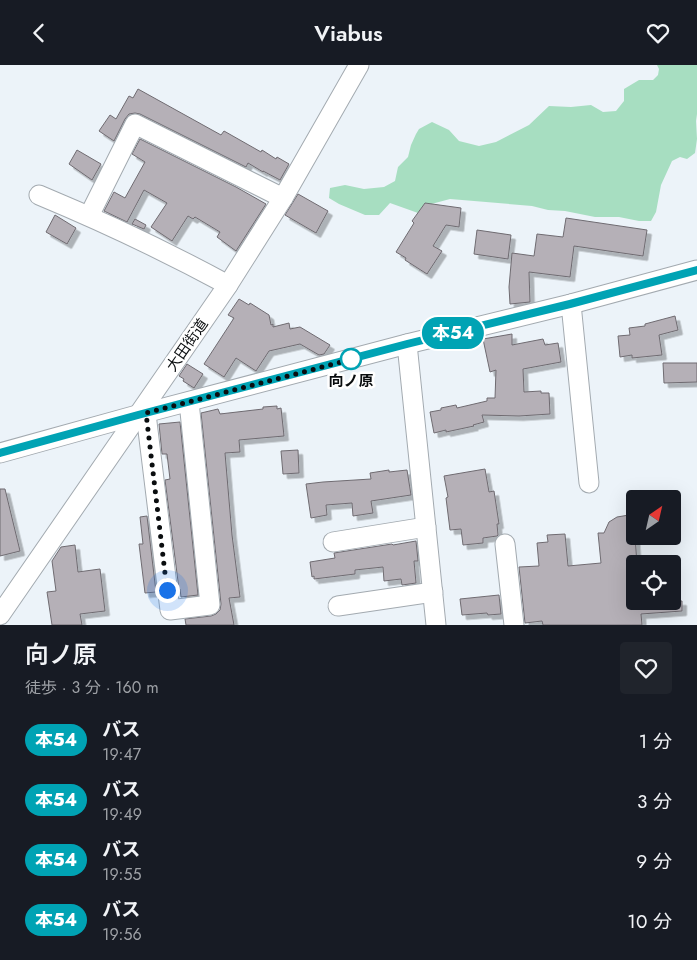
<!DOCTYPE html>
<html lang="ja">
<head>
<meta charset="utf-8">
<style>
  body { margin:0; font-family:Jost,"Noto Sans JP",sans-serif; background:#20242c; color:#f1f3f6; height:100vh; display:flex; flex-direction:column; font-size:19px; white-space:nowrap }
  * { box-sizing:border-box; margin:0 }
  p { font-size:16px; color:#9ea1a6 }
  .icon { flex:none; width:28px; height:28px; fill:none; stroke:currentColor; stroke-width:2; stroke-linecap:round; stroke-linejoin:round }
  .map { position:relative; height:560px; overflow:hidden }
  .drawer { display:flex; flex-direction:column; background:#171b24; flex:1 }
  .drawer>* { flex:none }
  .badge { padding:0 10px; border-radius:16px; font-size:18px; line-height:32px }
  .needle { width:32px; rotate:34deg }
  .buttons { position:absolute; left:626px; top:425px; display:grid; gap:10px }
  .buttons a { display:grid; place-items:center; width:55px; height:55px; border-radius:5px; background:#171b24; box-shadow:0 5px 20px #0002; font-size:25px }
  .you { position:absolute; width:25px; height:25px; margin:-12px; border:4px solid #fff; border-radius:50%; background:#1a73e8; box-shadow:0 0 0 8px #1a73e833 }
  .map>.badge { position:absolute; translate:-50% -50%; box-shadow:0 0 0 2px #fff }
  .round { display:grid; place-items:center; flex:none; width:52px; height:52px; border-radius:5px; background:#20242c }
  .summary { display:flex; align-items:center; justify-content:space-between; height:85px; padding:0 25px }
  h1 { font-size:24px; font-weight:600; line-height:38px }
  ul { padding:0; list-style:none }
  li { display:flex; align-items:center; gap:15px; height:60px; padding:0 25px }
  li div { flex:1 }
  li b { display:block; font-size:19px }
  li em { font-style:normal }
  li .badge { min-width:55px; font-weight:700; text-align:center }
  header { display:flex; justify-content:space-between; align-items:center; height:65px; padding:0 25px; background:#171b24; font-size:22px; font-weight:600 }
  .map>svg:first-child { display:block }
</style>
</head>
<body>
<header><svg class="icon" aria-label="back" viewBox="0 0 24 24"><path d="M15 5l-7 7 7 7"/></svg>Viabus<svg class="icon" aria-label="heart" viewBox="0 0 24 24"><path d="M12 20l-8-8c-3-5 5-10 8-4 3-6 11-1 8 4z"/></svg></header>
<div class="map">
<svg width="697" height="560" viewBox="0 0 697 560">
  <defs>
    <filter id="shadow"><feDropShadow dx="4.5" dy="4.5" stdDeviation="0" flood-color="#0004"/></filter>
  </defs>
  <rect width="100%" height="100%" fill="#ecf3f9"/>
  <polygon fill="#a7dec1" points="657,0 697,0 697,49 696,56 697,74 695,88 687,94 680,92 672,96 661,120 656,147 651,156 639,156 619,152 595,152 565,146 548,145 532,141 450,134 424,141 418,148 390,138 379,150 365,150 339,139 329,133 330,123 345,120 364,124 384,122 395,116 398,102 408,92 411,80 416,69 419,64 432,57 449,65 459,76 479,81 496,77 529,60 549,41 571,42 591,40 603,47 616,46 624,36 624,24 639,15 653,15 658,10 659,4"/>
  <g fill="#b5b0b7" stroke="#6f6b71" filter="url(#shadow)">
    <polygon points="138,24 221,70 224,66 261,87 262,85 276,94 277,92 289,99 280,115 263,106 263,107 248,98 246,102 140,49 135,48 129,49 125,54 114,76 99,66 110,50 116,54 129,31 133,33"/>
    <polygon points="140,74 236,122 266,139 236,186 217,172 220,167 195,152 193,154 188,151 172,176 151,162 167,138 144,125 127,157 104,146 114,127 125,133 145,97 132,89"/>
    <polygon points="77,85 101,99 92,115 69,99"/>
    <polygon points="298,129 328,146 316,168 285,150"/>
    <polygon points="425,138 461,143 459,162 446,160 433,181 442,186 427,209 405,195 406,193 396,187 414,158 412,156"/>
    <polygon points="55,150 76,163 67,179 46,167"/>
    <polygon points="566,153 647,165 643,191 574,181 570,212 529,207 530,237 510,239 509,222 512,188 534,191 537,169 563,172"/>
    <polygon points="135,154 146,160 144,164 132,159"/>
    <polygon points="477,165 511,170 508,194 474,189"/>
    <polygon points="239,234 249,240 250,238 269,250 271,260 273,259 273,262 289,258 290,264 300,262 330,280 324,289 319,290 300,279 269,286 256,306 236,293 224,312 204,299 234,253 228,250"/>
    <polygon points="675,251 678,265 659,270 662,290 632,293 632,290 620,292 618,271 630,270 629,263 645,261 645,259"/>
    <polygon points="512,269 512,280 543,274 545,280 558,278 561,297 523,304 524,327 541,326 541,328 549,328 550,349 519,351 482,350 484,357 473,360 474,361 446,367 446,365 434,368 430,347 441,345 441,343 456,340 457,343 487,336 487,333 495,333 496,305 490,307 483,274"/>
    <polygon points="663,298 697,298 697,317 664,318"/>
    <polygon points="187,299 203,309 194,323 183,316 184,314 179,311"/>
    <polygon points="277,341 277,344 281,343 284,371 239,375 240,387 225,388 232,470 240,532 229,533 234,560 186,560 185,554 211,551 216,549 220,545 221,539 201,348 218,344 220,349 263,344 263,342"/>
    <polygon points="180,357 198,530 181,532 180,524 179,524 165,415 170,414 167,389 162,389 159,359"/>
    <polygon points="298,385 299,408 283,409 281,386"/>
    <polygon points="485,404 489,427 494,426 499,459 497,459 498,470 497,471 483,473 483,478 463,480 461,464 450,465 446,433 448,432 444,411"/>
    <polygon points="389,405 389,407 407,405 411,430 371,436 373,448 353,451 352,438 326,440 327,450 311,453 306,419 323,417 371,414 370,408"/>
    <polygon points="0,424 5,424 20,486 0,491"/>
    <polygon points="635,449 635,471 637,499 635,499 635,536 682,536 682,546 641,549 642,560 543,560 542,556 525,558 519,502 539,501 537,478 548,477 547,470 565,469 568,501 601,498 598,468 604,468 609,457 617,452"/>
    <polygon points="147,451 156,527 145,528 139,479 143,479 140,452"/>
    <polygon points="416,476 418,496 414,496 416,518 402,520 401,514 384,516 383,502 355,505 355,509 314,514 314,511 312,512 310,497 335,493 334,488 392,479 393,480"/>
    <polygon points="75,480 78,507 100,504 105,546 80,549 82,560 52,560 47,527 56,526 52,496 61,482"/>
    <polygon points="499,530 501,549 488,550 487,548 462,550 460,534"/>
  </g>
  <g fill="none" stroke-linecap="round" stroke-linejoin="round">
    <g stroke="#a3aab0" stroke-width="21">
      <g id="minor">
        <path d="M39 130C104 157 167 187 228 220"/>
        <polyline points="89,151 135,59 283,133"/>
        <polyline points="571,239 589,418"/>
        <polyline points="407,279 436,560"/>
        <polyline points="146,349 170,545 210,540 189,337"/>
        <polyline points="0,388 137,350 407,279 571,239 697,205"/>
        <polyline points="333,477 426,462"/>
        <polyline points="505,479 514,560"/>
        <polyline points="338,541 433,527"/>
        <polyline points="0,550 228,220 283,133 359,0"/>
      </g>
    </g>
    <use href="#minor" stroke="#fff" stroke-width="19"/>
  </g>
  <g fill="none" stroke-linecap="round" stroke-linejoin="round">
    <g stroke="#fff" stroke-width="11">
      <polyline id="line" points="0,388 138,350 407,279 570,239 697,205"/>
    </g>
    <use href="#line" stroke="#00a3b4" stroke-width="8"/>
    <polyline stroke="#0a0d0f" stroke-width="5" stroke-dasharray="0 9" points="167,525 146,348 353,294 351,294"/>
  </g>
  <circle fill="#fff" stroke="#00a3b4" stroke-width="2.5" cx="351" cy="294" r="10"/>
  <g text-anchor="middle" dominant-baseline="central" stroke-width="5" stroke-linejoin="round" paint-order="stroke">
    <g font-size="15" fill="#0a0d0f" stroke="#fff">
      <text transform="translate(187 280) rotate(-55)">大田街道</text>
    </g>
    <g font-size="15" font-weight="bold" fill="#0a0d0f" stroke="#fff">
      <text x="351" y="316">向ノ原</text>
    </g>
  </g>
</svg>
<div class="buttons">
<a><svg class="needle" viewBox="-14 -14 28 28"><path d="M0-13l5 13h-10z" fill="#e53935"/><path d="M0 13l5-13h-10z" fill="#9ea1a6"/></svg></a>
<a><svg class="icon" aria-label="locate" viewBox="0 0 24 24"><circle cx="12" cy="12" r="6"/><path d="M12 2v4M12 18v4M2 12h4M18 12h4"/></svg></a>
</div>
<div class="you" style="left:167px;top:525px"></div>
<b class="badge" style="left:453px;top:268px;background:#00a3b4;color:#fff">本54</b>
</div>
<section class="drawer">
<div class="summary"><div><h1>向ノ原</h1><p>徒歩 · 3 分 · 160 m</p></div><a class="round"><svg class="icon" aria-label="heart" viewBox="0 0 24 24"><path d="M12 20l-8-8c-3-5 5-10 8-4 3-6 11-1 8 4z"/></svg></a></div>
<ul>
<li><span class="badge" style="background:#00a3b4;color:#fff">本54</span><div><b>バス</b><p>19:47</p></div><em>1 分</em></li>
<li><span class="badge" style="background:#00a3b4;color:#fff">本54</span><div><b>バス</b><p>19:49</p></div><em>3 分</em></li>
<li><span class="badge" style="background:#00a3b4;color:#fff">本54</span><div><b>バス</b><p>19:55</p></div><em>9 分</em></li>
<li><span class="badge" style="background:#00a3b4;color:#fff">本54</span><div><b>バス</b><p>19:56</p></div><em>10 分</em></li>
</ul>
</section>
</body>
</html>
